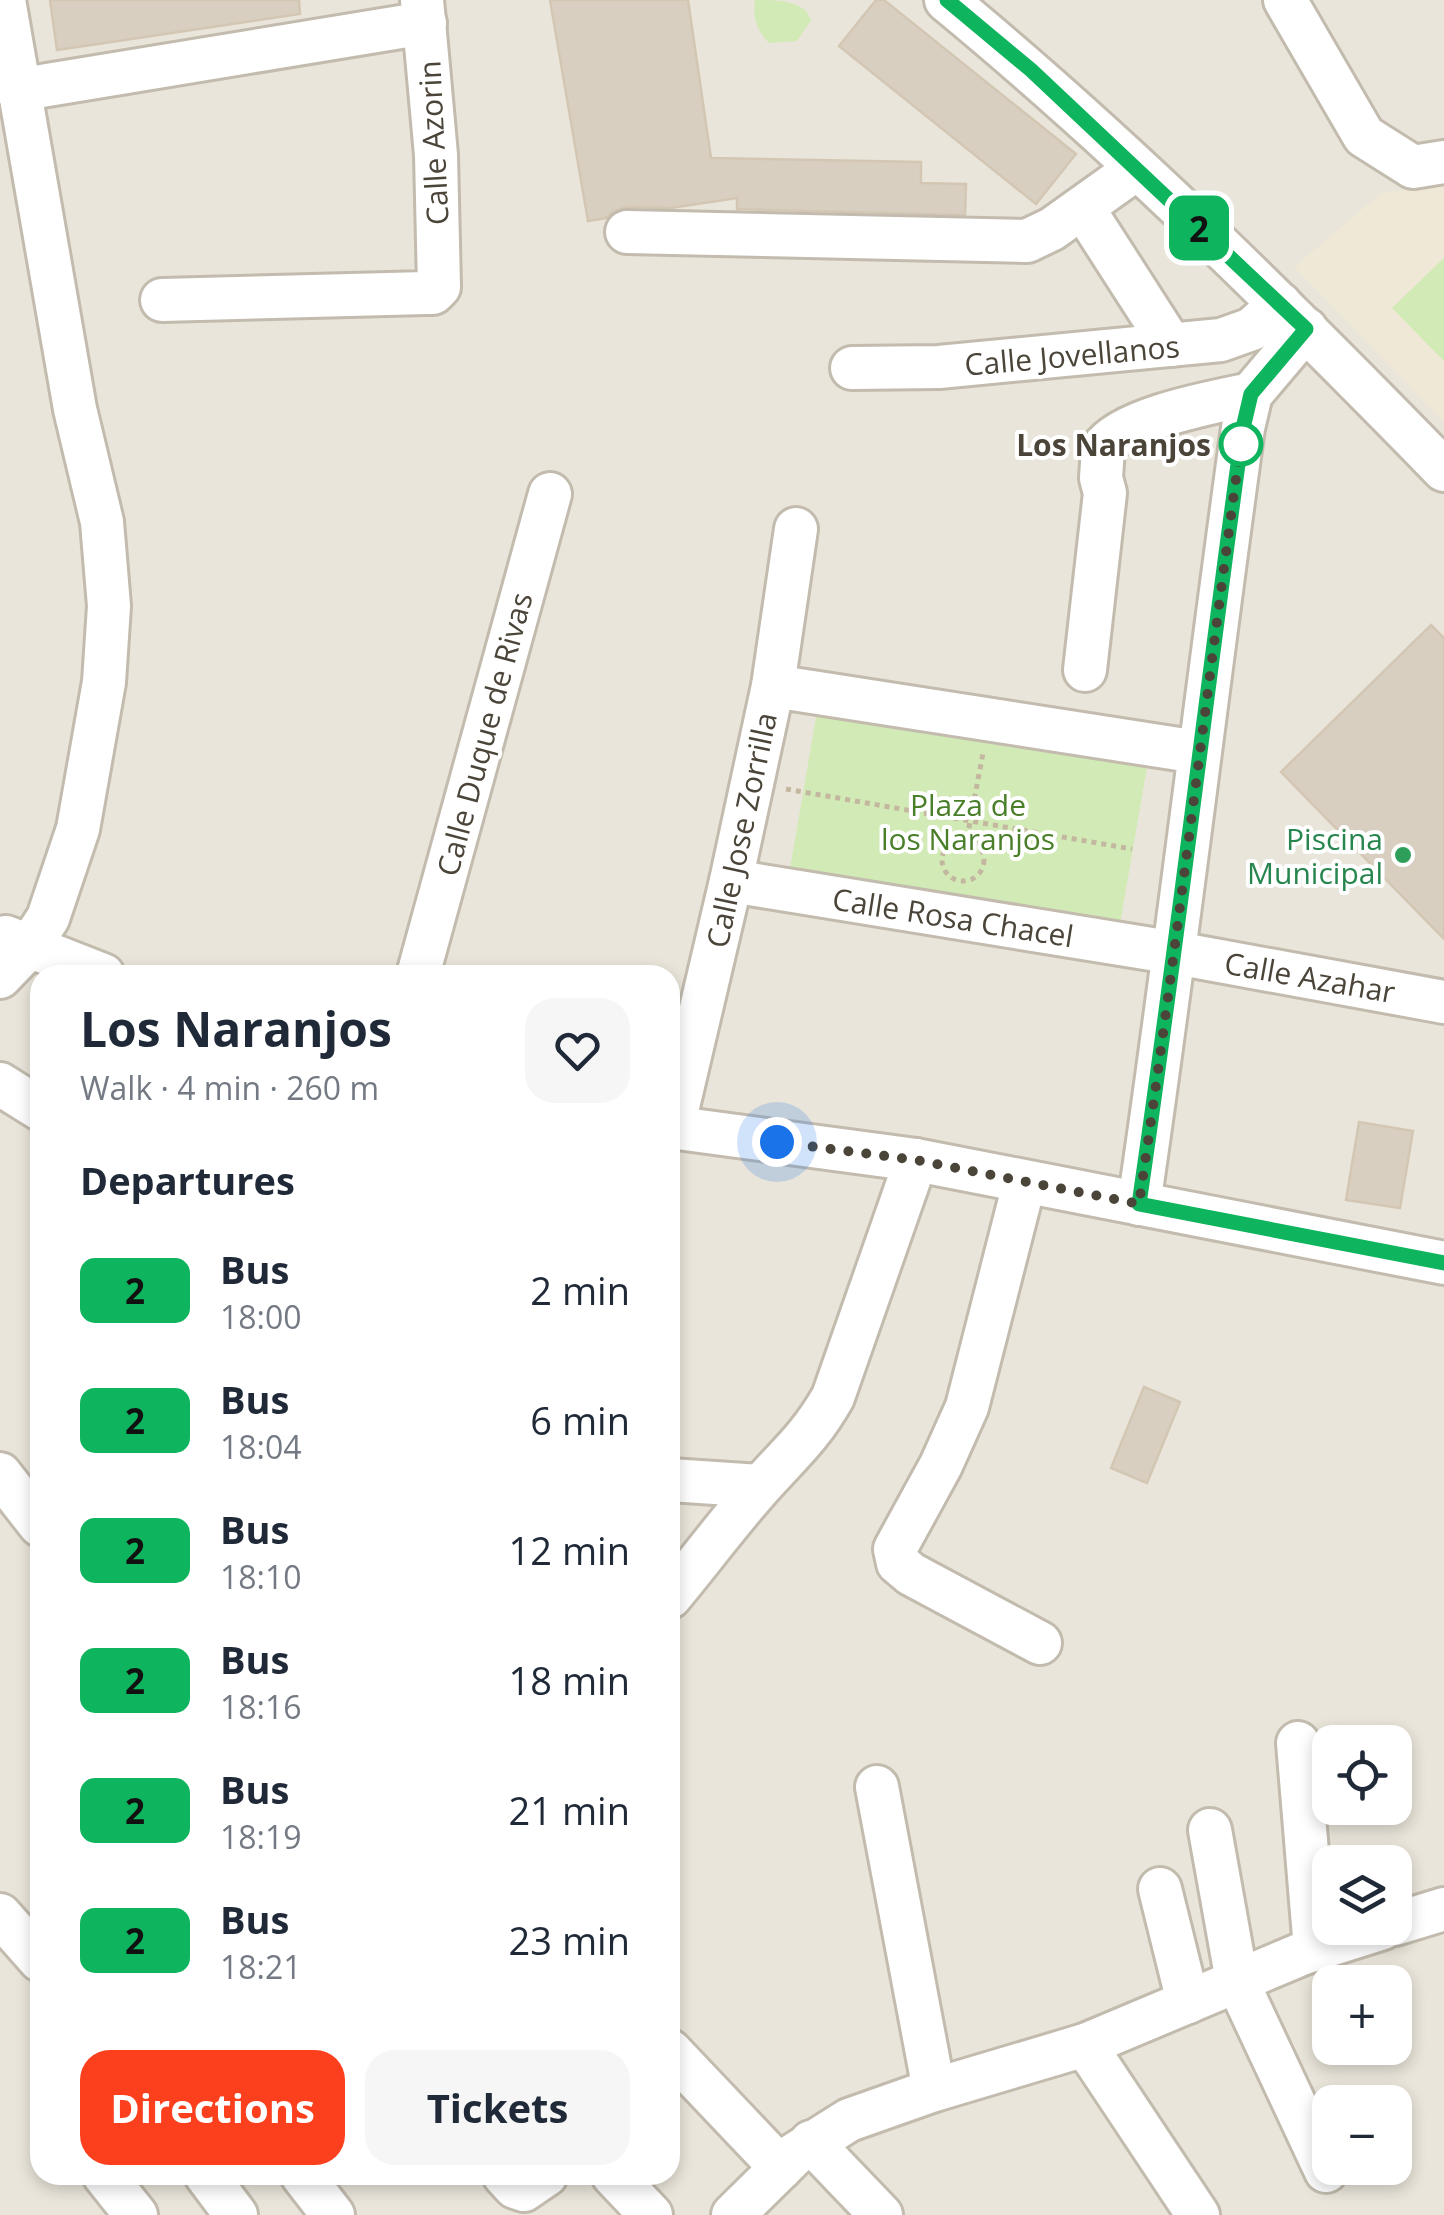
<!DOCTYPE html>
<html lang="en">
<head>
<meta charset="utf-8">
<style>
  body { margin:0; font-family:"Open Sans",sans-serif; background:#f6f6f7; color:#1f2937; height:100vh; display:flex; flex-direction:column; font-size:38px; white-space:nowrap }
  * { box-sizing:border-box; margin:0 }
  p { font-size:32px; color:#747a83 }
  .icon { flex:none; width:55px; height:55px; fill:none; stroke:currentColor; stroke-width:2; stroke-linecap:round; stroke-linejoin:round }
  .map { position:relative; flex:1; overflow:hidden }
  .panel { position:absolute; left:30px; top:965px; width:650px; height:1220px; display:flex; flex-direction:column; background:#fff; border-radius:30px; box-shadow:0 5px 15px #0003 }
  .panel>* { flex:none }
  .badge { padding:0 20px; border-radius:15px; font-size:35px; line-height:65px }
  .buttons { position:absolute; left:1312px; top:1725px; display:grid; gap:20px }
  .buttons a { display:grid; place-items:center; width:100px; height:100px; border-radius:20px; background:#fff; box-shadow:0 5px 15px #0003; font-size:50px }
  .you { position:absolute; width:50px; height:50px; margin:-25px; border:8px solid #fff; border-radius:50%; background:#1a73e8; box-shadow:0 0 0 15px #1a73e833 }
  .map>.badge { position:absolute; translate:-50% -50%; box-shadow:0 0 0 5px #fff }
  h2 { padding:0 50px; font-size:38px; line-height:90px }
  .round { display:grid; place-items:center; flex:none; width:105px; height:105px; border-radius:30px; background:#f6f6f7 }
  .head { display:flex; align-items:center; justify-content:space-between; height:170px; padding:0 50px }
  h1 { font-size:48px; font-weight:700; line-height:75px }
  .primary-button { display:flex; gap:20px; margin-top:auto; padding:20px 50px }
  .primary-button a { flex:1; height:115px; border-radius:30px; background:#fc3f1d; color:#fff; font-size:40px; font-weight:700; line-height:115px; text-align:center }
  .primary-button a+a { background:#f6f6f7; color:#1f2937 }
  ul { padding:0; list-style:none }
  li { display:flex; align-items:center; gap:30px; height:130px; padding:0 50px }
  li div { flex:1 }
  li b { display:block; font-size:38px }
  li em { font-style:normal }
  li .badge { min-width:110px; font-weight:700; text-align:center }
  .map>svg:first-child { display:block }
</style>
</head>
<body>
<div class="map">
<svg width="1444" height="2215" viewBox="0 0 1444 2215">
  <rect width="100%" height="100%" fill="#f6f3ec"/>
  <path fill="#eae5da" fill-rule="evenodd" d="M0 0H1444V2215H0ZM40 975H670V2175H40ZM1330 1742H1395V1808H1330ZM1330 1862H1395V1928H1330ZM1330 1982H1395V2048H1330ZM1330 2102H1395V2168H1330Z"/>
  <polygon fill="#efe8d6" points="1444,184 1444,422 1294,267 1381,193"/>
  <g fill="#d2eab5">
    <path d="M755 0C778 0 804 0 811 20L797 41 769 43C757 31 752 17 755 0Z"/>
    <polygon points="1444,258 1444,361 1392,308"/>
    <polygon points="818,706 1148,761 1118,936 788,880"/>
  </g>
  <g fill="#d8cfc1" stroke="#d3c7b4" stroke-width="2.5">
    <polygon points="50,0 299,0 300,14 57,50"/>
    <polygon points="550,0 688,0 711,158 921,162 921,183 966,184 965,215 737,209 737,198 671,208 627,207 614,211 606,218 588,221"/>
    <polygon points="876,0 884,0 1076,154 1036,204 839,46"/>
    <polygon points="1431,625 1444,638 1444,939 1281,772"/>
    <polygon points="1359,1122 1413,1131 1400,1208 1346,1200"/>
    <polygon points="1144,1387 1180,1402 1147,1483 1111,1468"/>
  </g>
  <g fill="none" stroke-linecap="round" stroke-linejoin="round">
    <g stroke="#c2bbae" stroke-width="48">
      <g id="minor">
        <path d="M946 0C1122 145 1285 307 1444 470"/>
        <polyline points="1285,0 1364,136 1413,167 1444,162"/>
        <polyline points="17,90 425,23"/>
        <polyline points="1083,208 1171,345"/>
        <polyline points="627,232 1027,241 1052,229 1136,169"/>
        <polyline points="162,300 426,293 433,293 439,287 436,155 422,0"/>
        <polyline points="852,368 939,367 1221,340 1252,329 1280,304"/>
        <path d="M1085 670 1105 493 1101 478 1103 448C1123 418 1214 402 1251 394"/>
        <polyline points="773,686 1198,752"/>
        <polyline points="731,881 1176,953 1444,1002"/>
        <polyline points="6,937 103,975"/>
        <polyline points="418,975 550,494"/>
        <polyline points="0,977 29,947 48,918 78,829 104,682 109,606 102,522 75,409 4,0"/>
        <polyline points="0,1084 40,1109"/>
        <polyline points="670,1127 916,1160 1444,1263"/>
        <polyline points="673,1128 731,881 773,686 796,529"/>
        <polyline points="1024,1184 967,1407 941,1465 895,1549 898,1563 911,1574 1040,1643"/>
        <path d="M1139 1204C1177 946 1207 686 1243 428L1251 394 1306 329"/>
        <polyline points="0,1474 40,1525"/>
        <polyline points="670,1480 760,1486"/>
        <path d="M670 1597C700 1561 728 1523 759 1488 789 1454 809 1439 833 1397L916 1160"/>
        <polyline points="1298,1743 1315,1949"/>
        <polyline points="877,1787 934,2090"/>
        <polyline points="1210,1830 1237,1981 1326,2171"/>
        <polyline points="1160,1889 1188,2002"/>
        <polyline points="0,1915 40,1960"/>
        <polyline points="1395,1924 1444,1909"/>
        <polyline points="1085,2045 1198,2215"/>
        <polyline points="670,2051 781,2168"/>
        <polyline points="811,2142 881,2215"/>
        <polyline points="104,2175 136,2215"/>
        <polyline points="206,2175 236,2215"/>
        <polyline points="302,2175 333,2215"/>
        <polyline points="504,2175 515,2187 524,2190 546,2175"/>
        <polyline points="613,2175 651,2215"/>
        <polyline points="733,2215 795,2154 849,2120 934,2090 1085,2045 1304,1953 1383,1928"/>
      </g>
    </g>
    <g stroke="#c4b79f" stroke-width="5" stroke-dasharray="5 5" stroke-linecap="butt">
      <polyline points="786,789 1132,849"/>
      <polyline points="967,838 983,753"/>
      <circle cx="963" cy="860" r="21"/>
    </g>
    <use href="#minor" stroke="#fff" stroke-width="42"/>
  </g>
  <g fill="none" stroke-linecap="round" stroke-linejoin="round">
    <g stroke="#fff" stroke-width="22">
      <path id="line" d="M947 0 1031 70 1306 329 1251 394 1243 428C1207 686 1177 946 1139 1204L1444 1263"/>
    </g>
    <use href="#line" stroke="#0eb45e" stroke-width="15"/>
    <path stroke="#4b4439" stroke-width="10" stroke-dasharray="0 18" d="M777 1142 916 1160 1139 1204C1177 946 1207 686 1243 428L1241 444"/>
  </g>
  <circle fill="#fff" stroke="#0eb45e" stroke-width="5" cx="1241" cy="444" r="20"/>
  <circle fill="#2e9e5b" stroke="#fff" stroke-width="4" cx="1403" cy="855" r="10"/>
  <g text-anchor="middle" dominant-baseline="central" stroke-width="8" stroke-linejoin="round" paint-order="stroke">
    <g font-size="30" fill="#4b4439" stroke="#fff">
      <text transform="translate(433 143) rotate(-93)">Calle Azorin</text>
      <text transform="translate(1072 355) rotate(-5)">Calle Jovellanos</text>
      <text transform="translate(484 734) rotate(-75)">Calle Duque de Rivas</text>
      <text transform="translate(741 830) rotate(-78)">Calle Jose Zorrilla</text>
      <text transform="translate(953 917) rotate(9)">Calle Rosa Chacel</text>
      <text transform="translate(1310 977) rotate(10)">Calle Azahar</text>
    </g>
    <g font-size="30" font-weight="bold" fill="#4b4439" stroke="#fff" text-anchor="end">
      <text x="1211" y="444">Los Naranjos</text>
    </g>
    <g font-size="30" fill="#4a7f2a" stroke="#fff">
      <text x="968" y="804">Plaza de<tspan x="968" dy="34">los Naranjos</tspan></text>
    </g>
    <g font-size="30" fill="#27864d" stroke="#fff" text-anchor="end">
      <text x="1383" y="838">Piscina<tspan x="1383" dy="34">Municipal</tspan></text>
    </g>
  </g>
</svg>
<div class="buttons">
<a><svg class="icon" aria-label="locate" viewBox="0 0 24 24"><circle cx="12" cy="12" r="6"/><path d="M12 2v4M12 18v4M2 12h4M18 12h4"/></svg></a>
<a><svg class="icon" aria-label="layers" viewBox="0 0 24 24"><path d="M12 4l9 5-9 5-9-5zM3 14l9 5 9-5"/></svg></a>
<a>+</a>
<a>−</a>
</div>
<div class="you" style="left:777px;top:1142px"></div>
<b class="badge" style="left:1199px;top:228px;background:#0eb45e;color:#111">2</b>
<section class="panel">
<div class="head"><div><h1>Los Naranjos</h1><p>Walk · 4 min · 260 m</p></div><a class="round"><svg class="icon" aria-label="heart" viewBox="0 0 24 24"><path d="M12 20l-8-8c-3-5 5-10 8-4 3-6 11-1 8 4z"/></svg></a></div>
<h2>Departures</h2>
<ul>
<li><span class="badge" style="background:#0eb45e;color:#111">2</span><div><b>Bus</b><p>18:00</p></div><em>2 min</em></li>
<li><span class="badge" style="background:#0eb45e;color:#111">2</span><div><b>Bus</b><p>18:04</p></div><em>6 min</em></li>
<li><span class="badge" style="background:#0eb45e;color:#111">2</span><div><b>Bus</b><p>18:10</p></div><em>12 min</em></li>
<li><span class="badge" style="background:#0eb45e;color:#111">2</span><div><b>Bus</b><p>18:16</p></div><em>18 min</em></li>
<li><span class="badge" style="background:#0eb45e;color:#111">2</span><div><b>Bus</b><p>18:19</p></div><em>21 min</em></li>
<li><span class="badge" style="background:#0eb45e;color:#111">2</span><div><b>Bus</b><p>18:21</p></div><em>23 min</em></li>
</ul>
<div class="primary-button"><a>Directions</a><a>Tickets</a></div>
</section>
</div>
</body>
</html>
